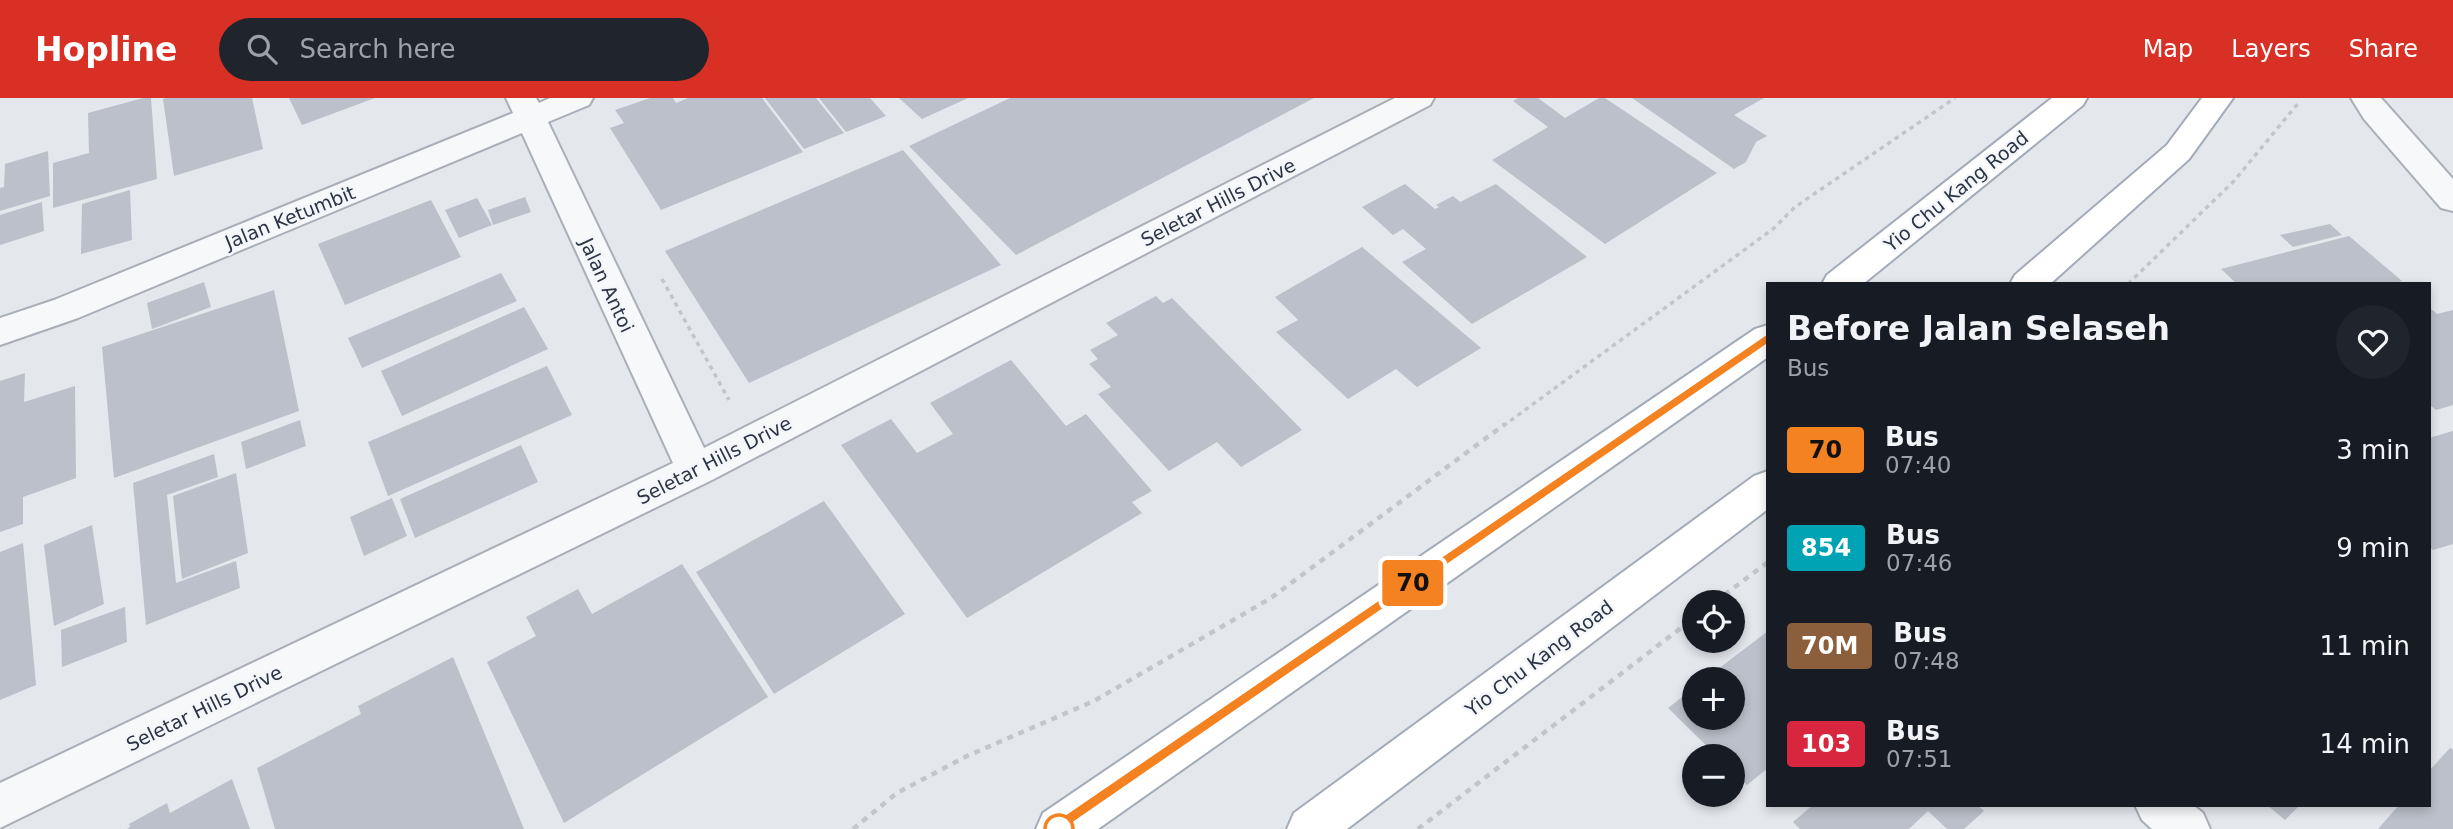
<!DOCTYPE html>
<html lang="en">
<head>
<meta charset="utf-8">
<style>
  body { margin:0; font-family:"DejaVu Sans",sans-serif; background:#20242c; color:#f1f3f6; height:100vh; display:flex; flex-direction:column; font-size:26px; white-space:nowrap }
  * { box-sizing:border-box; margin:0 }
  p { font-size:23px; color:#9ea1a6 }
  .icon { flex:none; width:38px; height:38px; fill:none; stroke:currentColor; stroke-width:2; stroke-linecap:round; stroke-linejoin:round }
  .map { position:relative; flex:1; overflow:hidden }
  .drawer { position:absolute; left:1766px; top:184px; width:665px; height:525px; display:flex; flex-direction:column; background:#171b24; border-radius:0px; box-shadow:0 4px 10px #0003 }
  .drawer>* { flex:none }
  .badge { padding:0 14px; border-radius:5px; font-size:24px; line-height:46px }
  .buttons { position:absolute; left:1682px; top:492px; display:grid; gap:14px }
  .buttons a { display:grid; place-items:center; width:63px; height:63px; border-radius:50%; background:#171b24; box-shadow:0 4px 10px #0003; font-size:35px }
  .map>.badge { position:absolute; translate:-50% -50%; box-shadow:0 0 0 4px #fff }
  .round { display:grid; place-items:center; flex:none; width:74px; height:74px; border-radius:37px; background:#20242c }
  .head { display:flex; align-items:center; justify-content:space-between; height:119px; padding:0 21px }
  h1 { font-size:33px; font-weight:700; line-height:52px }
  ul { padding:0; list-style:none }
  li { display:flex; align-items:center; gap:21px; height:98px; padding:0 21px }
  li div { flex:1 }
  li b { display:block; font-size:26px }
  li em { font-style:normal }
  li .badge { min-width:77px; font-weight:700; text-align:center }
  header { display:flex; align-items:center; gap:42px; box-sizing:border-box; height:98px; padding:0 35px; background:#d93025; color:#fff }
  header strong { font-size:33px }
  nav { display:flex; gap:38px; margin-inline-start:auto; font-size:24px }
  .search { width:490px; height:63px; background:#20242c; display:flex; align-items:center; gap:18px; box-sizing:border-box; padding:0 24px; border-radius:38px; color:#9ea1a6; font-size:26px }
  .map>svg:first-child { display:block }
</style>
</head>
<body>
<header>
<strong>Hopline</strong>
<div class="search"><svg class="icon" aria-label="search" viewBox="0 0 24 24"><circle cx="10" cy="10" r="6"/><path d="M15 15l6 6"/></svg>Search here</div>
<nav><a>Map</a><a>Layers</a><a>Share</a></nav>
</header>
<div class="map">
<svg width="2453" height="731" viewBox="0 0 2453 731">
  <rect width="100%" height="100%" fill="#e4e7ec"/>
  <g fill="#bbc0ca">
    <polygon points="143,0 151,0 157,81 53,110 53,65 89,55 88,15"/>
    <polygon points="165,0 252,0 263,51 174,78 163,1"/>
    <polygon points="289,0 375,0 302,27"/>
    <polygon points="650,0 673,0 676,5 688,0 762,0 803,54 661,112 610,30 624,25 615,12"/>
    <polygon points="765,0 816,0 844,35 804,51"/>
    <polygon points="819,0 870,0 886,18 846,34"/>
    <polygon points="899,0 968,0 922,21"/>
    <polygon points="1010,0 1314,0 1016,157 909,48"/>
    <polygon points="1518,0 1538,0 1565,20 1599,0 1605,0 1717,75 1605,146 1492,62 1548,29 1513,3"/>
    <polygon points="1632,0 1764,0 1734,17 1767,38 1756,44 1746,64 1734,71"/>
    <polygon points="903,52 1001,167 749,285 665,153"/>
    <polygon points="48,53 50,98 0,113 0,90 4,89 5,66"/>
    <polygon points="1405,86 1435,111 1439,109 1436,107 1453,98 1460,104 1496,86 1587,159 1472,226 1402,164 1426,151 1403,131 1393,137 1362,109"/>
    <polygon points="130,92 132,142 81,156 82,106"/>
    <polygon points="525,99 531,114 493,127 488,112"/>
    <polygon points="477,100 492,127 459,140 445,112"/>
    <polygon points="431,102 461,159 345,207 318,146"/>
    <polygon points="42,104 44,133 0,147 0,117"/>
    <polygon points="2330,126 2342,137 2293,149 2280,137"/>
    <polygon points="2349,138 2402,183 2392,186 2237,186 2221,171"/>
    <polygon points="1362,149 1481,250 1417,289 1396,271 1348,301 1276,234 1298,222 1275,199"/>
    <polygon points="501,175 517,203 362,270 348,240"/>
    <polygon points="204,184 211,209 152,231 147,205"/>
    <polygon points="274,192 299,313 114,380 102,249"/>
    <polygon points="1156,198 1163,205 1172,200 1302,332 1241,369 1217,344 1169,373 1098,296 1111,289 1089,266 1098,261 1090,252 1118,237 1106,225"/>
    <polygon points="524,209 548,251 402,318 381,273"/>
    <polygon points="2429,209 2437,216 2453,212 2453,307 2436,312 2429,306"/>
    <polygon points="1011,262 1066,328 1086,316 1152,393 1132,404 1142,415 967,520 841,347 891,321 917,355 953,336 930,305"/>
    <polygon points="547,268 572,317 388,398 368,344"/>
    <polygon points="25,275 24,304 75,288 76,380 23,399 23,426 0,434 0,283"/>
    <polygon points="300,322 306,348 246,371 241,344"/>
    <polygon points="2453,333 2453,446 2433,452 2429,448 2429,340"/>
    <polygon points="521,347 538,384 415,440 400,401"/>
    <polygon points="214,356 218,379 167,397 176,485 236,463 240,490 146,527 133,385"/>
    <polygon points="236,375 248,455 182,481 173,398"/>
    <polygon points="392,400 407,438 364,458 350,419"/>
    <polygon points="824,403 905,516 774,596 696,474"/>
    <polygon points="92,427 104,506 54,528 44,447"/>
    <polygon points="23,445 36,587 0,602 0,454"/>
    <polygon points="682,466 768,599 564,725 487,564 536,538 526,519 578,491 592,516"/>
    <polygon points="125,509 127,544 62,569 61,532"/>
    <polygon points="1768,533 1768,670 1747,687 1732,673 1732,658 1717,658 1668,610 1694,590 1694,620 1732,620 1732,581 1705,581"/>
    <polygon points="453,559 524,731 275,731 257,670 361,616 358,608"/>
    <polygon points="2450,650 2453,652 2453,731 2378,731 2399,707 2429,707 2429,673"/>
    <polygon points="232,681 250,731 127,731 130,729 129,726 167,705 170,715"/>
    <polygon points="1813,707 1977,707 1984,713 1964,731 1947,731 1928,713 1909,731 1800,731 1793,724"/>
    <polygon points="2267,707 2300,707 2285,722"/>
  </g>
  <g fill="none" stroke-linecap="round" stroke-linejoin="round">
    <g stroke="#a9aeb7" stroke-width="4">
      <g id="minor">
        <polygon points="506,0 536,0 539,5 550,0 593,0 589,7 548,24 704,350 1395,0 1434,0 1430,7 712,382 0,730 0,685 673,365 522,35 78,220 0,247 0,220 54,202 513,15"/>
        <polygon points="2351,0 2381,0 2453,81 2453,113 2441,110 2364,21"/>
        <polygon points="2135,707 2193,707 2203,715 2210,731 2152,731 2142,722"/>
      </g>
    </g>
    <g stroke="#a3abb8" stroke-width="4">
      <g id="major">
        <polygon points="2052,0 2087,0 2083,7 1863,186 1822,186 1827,177"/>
        <polygon points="2202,0 2233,0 2189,61 2050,186 2010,186 2015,177 2167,47"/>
        <polygon points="1768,227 1768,259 1098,731 1036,731 1043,715 1755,231"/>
        <polygon points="1768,373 1768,411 1347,731 1287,731 1294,715 1754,378"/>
      </g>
    </g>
    <g stroke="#c2c5cb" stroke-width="3.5" stroke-dasharray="4.5 4.5" stroke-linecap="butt">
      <polyline points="662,181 729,302"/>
      <polyline points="2128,186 2234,83 2300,3"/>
      <polyline points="1503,328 1773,131 1795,109 1955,0"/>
    </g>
    <g stroke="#c2c5cb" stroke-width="4.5" stroke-dasharray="6 6" stroke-linecap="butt">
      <polyline points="1715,504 1768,464"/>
      <polyline points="853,731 897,695 967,658 1094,603 1271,500 1505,326"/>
      <polyline points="1418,731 1694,520"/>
    </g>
    <use href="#minor" fill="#f7f8fa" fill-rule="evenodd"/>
    <use href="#major" fill="#fff" fill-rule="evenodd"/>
  </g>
  <polygon fill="#f58220" stroke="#fff" stroke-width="2" points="1768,235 1772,236 1772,243 1064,731 1050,731 1053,725"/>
  <circle fill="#fff" stroke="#f58220" stroke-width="3.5" cx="1059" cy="731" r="14"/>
  <g text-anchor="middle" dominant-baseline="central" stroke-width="5" stroke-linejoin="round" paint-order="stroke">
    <g font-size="19" fill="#2b3445" stroke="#f4f6f9">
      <text transform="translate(1956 93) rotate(-39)">Yio Chu Kang Road</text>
      <text transform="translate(1218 104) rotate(-27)">Seletar Hills Drive</text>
      <text transform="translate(290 119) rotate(-22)">Jalan Ketumbit</text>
      <text transform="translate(607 187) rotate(65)">Jalan Antoi</text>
      <text transform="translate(714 362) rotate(-27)">Seletar Hills Drive</text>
      <text transform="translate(1539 560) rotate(-37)">Yio Chu Kang Road</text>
      <text transform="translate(204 610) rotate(-26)">Seletar Hills Drive</text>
    </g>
  </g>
</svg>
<div class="buttons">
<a><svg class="icon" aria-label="locate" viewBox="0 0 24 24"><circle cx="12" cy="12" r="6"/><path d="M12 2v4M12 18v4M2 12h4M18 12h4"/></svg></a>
<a>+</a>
<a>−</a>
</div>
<b class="badge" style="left:1413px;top:485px;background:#f58220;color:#111">70</b>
<section class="drawer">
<div class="head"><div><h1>Before Jalan Selaseh</h1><p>Bus</p></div><a class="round"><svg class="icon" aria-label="heart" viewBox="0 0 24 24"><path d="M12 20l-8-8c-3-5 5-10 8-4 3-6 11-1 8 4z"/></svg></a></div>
<ul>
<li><span class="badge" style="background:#f58220;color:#111">70</span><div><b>Bus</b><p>07:40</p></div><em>3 min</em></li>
<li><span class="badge" style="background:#00a3b4;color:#fff">854</span><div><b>Bus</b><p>07:46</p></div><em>9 min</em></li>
<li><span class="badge" style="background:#8b5e3c;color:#fff">70M</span><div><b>Bus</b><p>07:48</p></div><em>11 min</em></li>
<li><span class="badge" style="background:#d7263d;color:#fff">103</span><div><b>Bus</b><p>07:51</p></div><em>14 min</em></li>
</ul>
</section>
</div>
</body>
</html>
